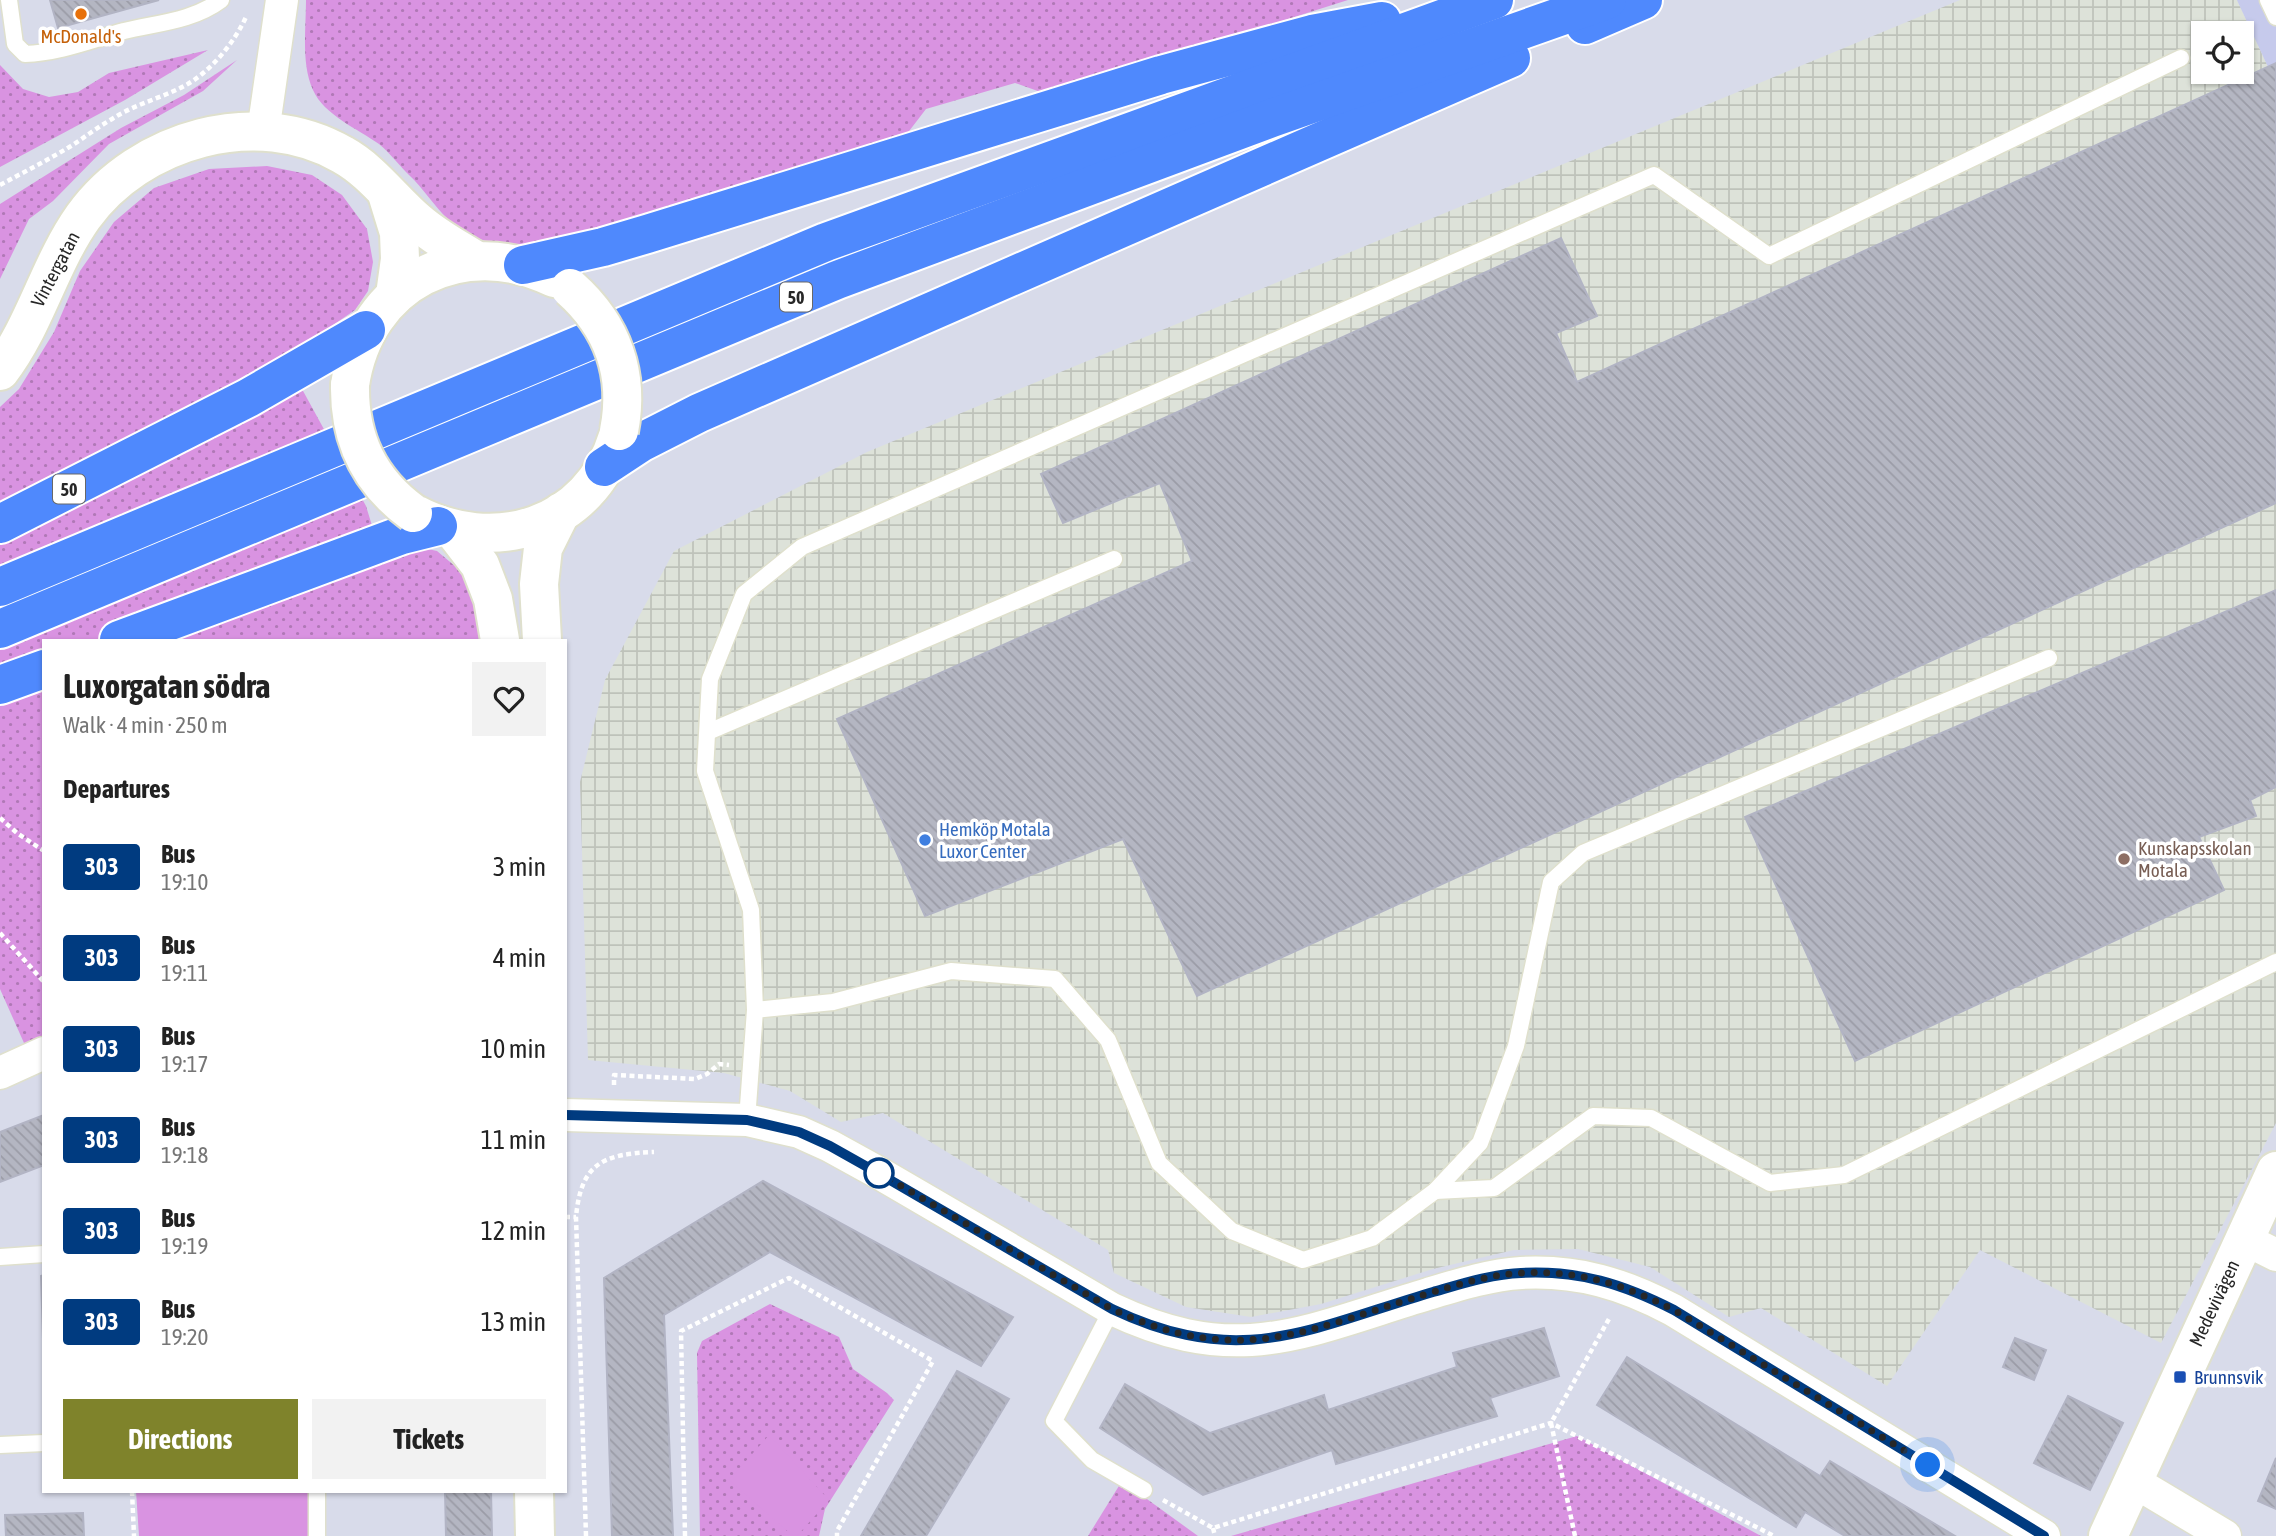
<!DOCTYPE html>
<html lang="en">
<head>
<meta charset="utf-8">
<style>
  body { margin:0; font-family:"Asap Condensed",sans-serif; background:#f2f2f2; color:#222; height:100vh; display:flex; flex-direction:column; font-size:26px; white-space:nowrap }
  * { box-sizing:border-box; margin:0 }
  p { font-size:23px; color:#767676 }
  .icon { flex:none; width:38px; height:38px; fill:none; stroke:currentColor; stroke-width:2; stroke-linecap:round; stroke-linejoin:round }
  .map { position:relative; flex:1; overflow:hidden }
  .details { position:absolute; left:42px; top:639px; width:525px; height:854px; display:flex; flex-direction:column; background:#fff; border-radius:0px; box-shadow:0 2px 5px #0004 }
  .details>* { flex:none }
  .badge { padding:0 14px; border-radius:5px; font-size:24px; line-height:46px }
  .fabs { position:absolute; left:2191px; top:21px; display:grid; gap:14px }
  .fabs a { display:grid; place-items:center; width:63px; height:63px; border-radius:0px; background:#fff; box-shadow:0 2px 5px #0004; font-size:35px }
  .you { position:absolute; width:35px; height:35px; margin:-18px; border:5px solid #fff; border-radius:50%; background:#1a73e8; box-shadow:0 0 0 10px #1a73e833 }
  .map>.badge { position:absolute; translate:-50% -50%; box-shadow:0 0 0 4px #fff }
  h2 { padding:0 21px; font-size:26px; line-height:63px }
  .round { display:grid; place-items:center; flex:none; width:74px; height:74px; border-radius:0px; background:#f2f2f2 }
  .overview { display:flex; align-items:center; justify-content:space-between; height:119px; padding:0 21px }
  h1 { font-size:33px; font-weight:700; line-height:52px }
  .primary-button { display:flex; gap:14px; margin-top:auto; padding:14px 21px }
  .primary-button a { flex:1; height:80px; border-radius:0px; background:#7f832b; color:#fff; font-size:28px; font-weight:700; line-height:80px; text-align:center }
  .primary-button a+a { background:#f2f2f2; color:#222 }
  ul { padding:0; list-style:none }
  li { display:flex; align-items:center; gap:21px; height:91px; padding:0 21px }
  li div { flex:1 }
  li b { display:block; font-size:26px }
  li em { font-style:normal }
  li .badge { min-width:77px; font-weight:700; text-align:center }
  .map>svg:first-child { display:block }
</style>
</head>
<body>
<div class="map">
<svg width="2276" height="1536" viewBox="0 0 2276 1536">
  <defs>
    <pattern id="industrial-grid" width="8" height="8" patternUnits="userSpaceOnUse" patternTransform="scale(1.75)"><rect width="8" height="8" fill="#dde2d9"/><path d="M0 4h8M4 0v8" fill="none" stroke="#bec2ba"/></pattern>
    <pattern id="grass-dots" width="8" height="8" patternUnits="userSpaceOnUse" patternTransform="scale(1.75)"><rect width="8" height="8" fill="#d993e1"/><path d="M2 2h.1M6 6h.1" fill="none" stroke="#b078b6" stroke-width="1.8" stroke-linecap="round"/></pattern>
    <pattern id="building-back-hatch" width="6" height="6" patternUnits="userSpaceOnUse" patternTransform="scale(1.75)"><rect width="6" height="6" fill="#b4b6c2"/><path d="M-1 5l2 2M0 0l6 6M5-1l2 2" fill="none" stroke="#9b9ca7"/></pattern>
  </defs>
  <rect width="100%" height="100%" fill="#d8dbea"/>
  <path fill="url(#industrial-grid)" fill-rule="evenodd" d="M1960 0H2237L2276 84V1123L2161 1343 1980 1250 1887 1386 1761 1308 1729 1317 1650 1267 1578 1249 1514 1250 1433 1269 1321 1304 1251 1317 1186 1307 1114 1273 1108 1250 883 1113 841 1122 790 1091 724 1073 588 1060 580 782 605 680 674 551 867 452ZM2203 33H2242V72H2203Z"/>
  <polygon fill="#c6caec" points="2237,0 2276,0 2276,84"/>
  <g fill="url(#grass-dots)">
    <path d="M306 0H1348L1049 95 1015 83 926 109 903 139 575 239C527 248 487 254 448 219 434 206 423 188 409 175 399 165 390 153 379 144 358 129 324 115 313 90 301 64 306 29 306 0Z"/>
    <polygon points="208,50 125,100 0,167 0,65 23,89 49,97 78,92 109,73"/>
    <polygon points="237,60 203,91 109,144 53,201 29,219 0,279 0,204 121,128 184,95"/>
    <polygon points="267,166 312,175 342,195 367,229 373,262 368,291 355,310 285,358 366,506 381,555 409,545 437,551 462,572 476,611 482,640 44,640 44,1056 32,1061 0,989 0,407 19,389 54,332 80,271 114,222 154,188 209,169"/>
    <polygon points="770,1304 839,1337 853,1369 887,1393 894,1400 825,1509 819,1536 700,1536 697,1353 702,1341"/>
    <polygon points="1577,1436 1761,1536 1231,1536"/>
    <polygon points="1122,1481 1198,1536 1088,1536"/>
  </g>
  <g fill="#d993e1">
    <polygon points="769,1435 829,1500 797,1536 793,1536 729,1480"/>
    <polygon points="136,1491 309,1491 308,1536 139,1536"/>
  </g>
  <g fill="url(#building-back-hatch)" stroke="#b2b4c4" stroke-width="2">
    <polygon points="50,0 159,0 58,28"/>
    <polygon points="2276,63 2276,503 1197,996 1123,839 925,916 837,719 1192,561 1160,483 1063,523 1041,474 1561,238 1597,316 1556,333 1577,382"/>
    <polygon points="2276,590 2276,787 2250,800 2256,816 2199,837 2224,890 1855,1061 1745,817"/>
    <polygon points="44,1115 44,1165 0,1182 0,1132"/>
    <polygon points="763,1181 1013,1317 981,1366 770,1252 664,1315 673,1536 612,1536 604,1278"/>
    <polygon points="44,1275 44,1369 41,1276"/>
    <polygon points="1544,1328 1559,1376 1490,1398 1497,1416 1336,1464 1332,1450 1203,1495 1100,1428 1125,1384 1210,1433 1324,1395 1328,1410 1457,1367 1453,1353"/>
    <polygon points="2015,1338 2046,1350 2034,1380 2003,1367"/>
    <polygon points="1627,1357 1820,1476 1830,1461 1955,1536 1845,1536 1805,1512 1796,1527 1597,1405"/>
    <polygon points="957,1371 1009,1399 926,1536 861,1536"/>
    <polygon points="2068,1396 2123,1423 2090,1490 2034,1463"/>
    <polygon points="2276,1458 2276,1509 2258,1501"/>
    <polygon points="445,1491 491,1491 492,1536 446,1536"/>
    <polygon points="83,1513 84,1536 6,1536 5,1515"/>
  </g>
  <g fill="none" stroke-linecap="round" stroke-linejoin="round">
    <g stroke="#dfe0cd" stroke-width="19">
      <g id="lane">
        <path d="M9 0 15 44 25 54C59 53 91 40 124 31 157 23 193 21 221 0"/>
        <polyline points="2268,0 2276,17"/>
        <polyline points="708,732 1114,559"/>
        <polyline points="755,1010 833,1002 951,971 1055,979 1108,1040 1159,1163 1232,1231 1303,1260 1372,1238 1435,1191 1480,1143 1516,1046 1551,882 1583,853 2049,658"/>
        <polyline points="747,1120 755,1010 751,910 705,771 710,679 744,594 802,547 1654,175 1769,256 2181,58"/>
        <polyline points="1435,1191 1494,1188 1593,1116 1651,1118 1770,1183 1844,1175 2276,962"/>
        <polyline points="0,1257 44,1254"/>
        <polyline points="1112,1309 1054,1421 1092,1460 1144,1490"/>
        <polyline points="0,1445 44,1443"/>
        <polyline points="317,1491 317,1536"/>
      </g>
    </g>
    <g stroke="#dfe0cd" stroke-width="35">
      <g id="street">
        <polyline points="263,132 282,0"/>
        <polyline points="0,1073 44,1053"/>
        <path d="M565 1115 747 1120 799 1132 830 1146 879 1173 1112 1309C1239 1369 1305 1331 1428 1294 1458 1285 1490 1275 1521 1273 1579 1270 1623 1284 1673 1310L2044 1536"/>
        <polyline points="2244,1239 2276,1255"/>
        <polyline points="2133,1481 2225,1536"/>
      </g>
    </g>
    <g stroke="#dfe0cd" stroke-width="42">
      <g id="secondary">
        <polyline points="387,194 399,233 400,259 395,295"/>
        <path d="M0 371C35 326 49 265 83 217 139 139 257 105 343 155 372 171 393 201 418 222 435 237 456 248 475 260"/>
        <path d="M350 385C365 282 462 233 554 278"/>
        <path d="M413 513C493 556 590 528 618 436"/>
        <polyline points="453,530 480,565 493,599 500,640"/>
        <polyline points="542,640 539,584 543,548 561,512"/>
        <polyline points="534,1491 535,1536"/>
        <polyline points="2108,1536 2276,1171"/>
      </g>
    </g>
    <g stroke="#fff" stroke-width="42">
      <g id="highway">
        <polyline points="1585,25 1643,0"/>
        <polyline points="523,265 603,247 647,234 1161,75 1312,34 1382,21"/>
        <polyline points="604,467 642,442 699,413 1511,58"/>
        <polyline points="0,524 248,398 366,330"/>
        <polyline points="0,587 826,242 1494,0"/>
        <polyline points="0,629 837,280 1272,118 1607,0"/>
        <polyline points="119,640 402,535 438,526"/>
        <polyline points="0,685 44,669"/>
      </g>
    </g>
    <g stroke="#fff" stroke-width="4.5" stroke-dasharray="5 3.5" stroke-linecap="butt">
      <path d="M0 185C24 172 48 160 71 146 85 137 98 127 112 119 135 104 162 98 186 85 211 71 234 43 246 17"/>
      <polyline points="0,818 17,833 44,851"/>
      <polyline points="0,933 44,982"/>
      <polyline points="614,1085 614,1075 695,1079 707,1074 719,1064 729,1065"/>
      <polyline points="565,1217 576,1217"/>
      <polyline points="132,1491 134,1536"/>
      <polyline points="1163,1500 1213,1528 1551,1423 1774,1536"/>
      <polyline points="1213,1528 1215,1536"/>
      <path d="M586 1536 576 1217C581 1163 603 1154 654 1152"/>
      <polyline points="685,1536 681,1331 789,1278 933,1361 837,1531 837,1536"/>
      <polyline points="1575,1536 1551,1423 1610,1317"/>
    </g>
    <use href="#lane" stroke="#fff" stroke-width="16"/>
    <use href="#street" stroke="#fff" stroke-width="32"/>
    <use href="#secondary" stroke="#fff" stroke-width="38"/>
    <use href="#highway" stroke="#4f89fd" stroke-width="38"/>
    <g stroke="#dfe0cd" stroke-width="42" stroke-linecap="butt">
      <g id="secondary-bridge">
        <path d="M570 288C613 326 630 375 619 431"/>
        <path d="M350 385C349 439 369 481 413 513"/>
      </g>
    </g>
    <use href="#secondary-bridge" stroke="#fff" stroke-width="38"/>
  </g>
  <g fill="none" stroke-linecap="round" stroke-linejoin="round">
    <g stroke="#fff" stroke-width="16">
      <path id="line" d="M565 1115 747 1120 799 1132 830 1146 878 1173 1112 1309C1241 1370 1308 1329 1433 1292 1461 1284 1492 1274 1521 1273 1579 1270 1623 1284 1674 1310L2044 1536"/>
    </g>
    <use href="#line" stroke="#003b80" stroke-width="10"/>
    <path stroke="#272727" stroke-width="7" stroke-dasharray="0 12.6" d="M879 1173 1112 1309C1241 1370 1308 1329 1433 1292 1461 1284 1492 1274 1521 1273 1579 1270 1623 1284 1674 1310L1928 1465"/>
  </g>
  <circle fill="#e8710a" stroke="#fff" stroke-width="2.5" cx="81" cy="14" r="7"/>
  <circle fill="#3f7fe0" stroke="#fff" stroke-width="2.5" cx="925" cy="840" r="7"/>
  <circle fill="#8d6e63" stroke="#fff" stroke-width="2.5" cx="2124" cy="859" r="7"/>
  <circle fill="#fff" stroke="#003b80" stroke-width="3.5" cx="879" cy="1173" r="14"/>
  <rect fill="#1a4fb4" stroke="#fff" stroke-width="2.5" x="2173" y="1370" width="14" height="14" rx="3.5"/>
  <g text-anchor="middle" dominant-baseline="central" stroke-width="7" stroke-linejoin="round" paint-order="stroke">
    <g fill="#fff" stroke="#686868" stroke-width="2">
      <rect x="780" y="282.5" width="32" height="29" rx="5"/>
      <rect x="53" y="474.5" width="32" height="29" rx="5"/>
    </g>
    <g font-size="18" font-weight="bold" fill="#272727">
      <text x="796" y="297">50</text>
      <text x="69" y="489">50</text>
    </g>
    <g font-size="19" fill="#c56008" stroke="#fff">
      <text x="81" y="36">McDonald's</text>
    </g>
    <g font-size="19" fill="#272727" stroke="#fff">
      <text transform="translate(55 269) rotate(-62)">Vintergatan</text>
      <text transform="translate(2214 1303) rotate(-65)">Medevivägen</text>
    </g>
    <g font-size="19" fill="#366cbe" stroke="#fff" text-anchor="start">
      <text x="939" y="829">Hemköp Motala<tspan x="939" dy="22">Luxor Center</tspan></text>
    </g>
    <g font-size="19" fill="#785e54" stroke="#fff" text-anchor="start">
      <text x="2138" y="848">Kunskapsskolan<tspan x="2138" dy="22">Motala</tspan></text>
    </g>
    <g font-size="19" fill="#164399" stroke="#fff" text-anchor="start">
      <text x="2194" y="1377">Brunnsvik</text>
    </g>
  </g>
</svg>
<div class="fabs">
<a><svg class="icon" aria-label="locate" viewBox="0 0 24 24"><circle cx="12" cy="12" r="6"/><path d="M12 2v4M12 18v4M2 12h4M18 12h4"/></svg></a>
</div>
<div class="you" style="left:1928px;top:1465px"></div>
<section class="details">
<div class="overview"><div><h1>Luxorgatan södra</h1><p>Walk · 4 min · 250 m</p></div><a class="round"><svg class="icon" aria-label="heart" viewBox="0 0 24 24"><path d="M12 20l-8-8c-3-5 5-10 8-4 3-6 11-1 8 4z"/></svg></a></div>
<h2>Departures</h2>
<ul>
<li><span class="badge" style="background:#003b80;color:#fff">303</span><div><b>Bus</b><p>19:10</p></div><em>3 min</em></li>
<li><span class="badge" style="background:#003b80;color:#fff">303</span><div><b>Bus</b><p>19:11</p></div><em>4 min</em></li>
<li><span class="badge" style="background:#003b80;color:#fff">303</span><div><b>Bus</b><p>19:17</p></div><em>10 min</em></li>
<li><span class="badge" style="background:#003b80;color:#fff">303</span><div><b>Bus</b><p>19:18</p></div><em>11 min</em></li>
<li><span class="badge" style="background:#003b80;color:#fff">303</span><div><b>Bus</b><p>19:19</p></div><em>12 min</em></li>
<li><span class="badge" style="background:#003b80;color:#fff">303</span><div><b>Bus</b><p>19:20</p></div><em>13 min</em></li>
</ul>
<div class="primary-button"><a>Directions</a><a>Tickets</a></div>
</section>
</div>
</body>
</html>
